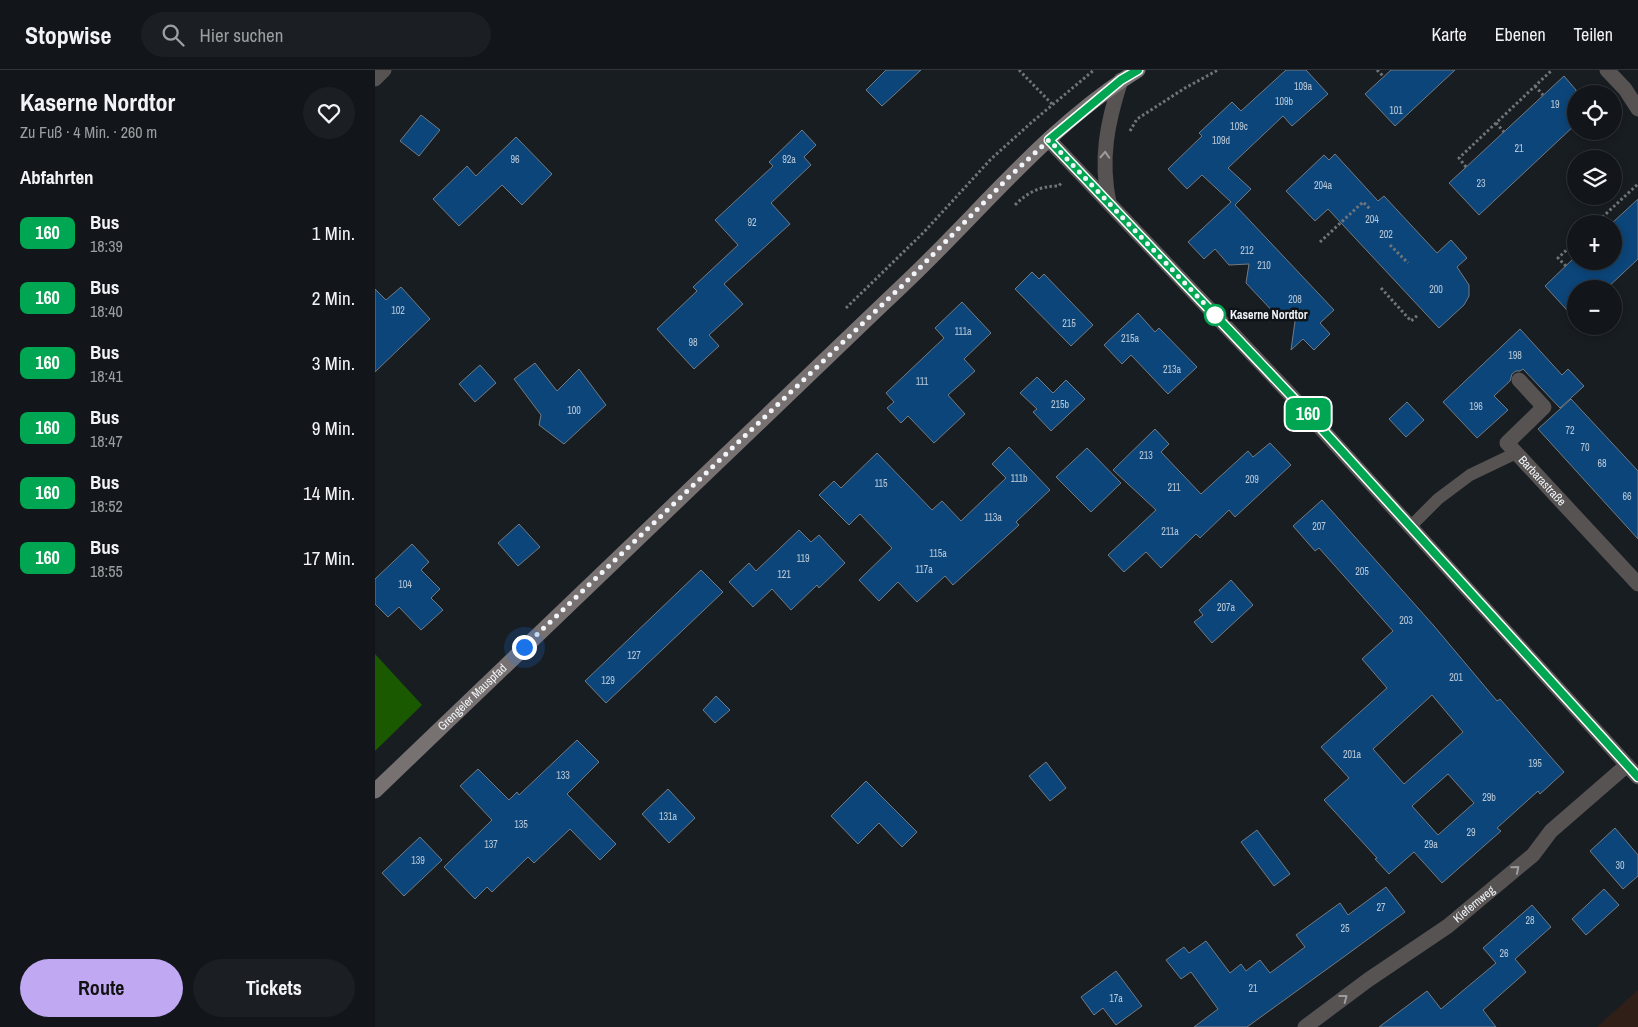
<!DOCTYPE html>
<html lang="de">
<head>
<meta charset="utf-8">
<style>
  body { margin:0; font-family:"Archivo Narrow",sans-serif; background:#1b1f23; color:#f1f3f6; height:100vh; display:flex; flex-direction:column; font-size:19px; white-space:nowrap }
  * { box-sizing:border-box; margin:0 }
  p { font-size:16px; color:#9c9fa2 }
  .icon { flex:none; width:28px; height:28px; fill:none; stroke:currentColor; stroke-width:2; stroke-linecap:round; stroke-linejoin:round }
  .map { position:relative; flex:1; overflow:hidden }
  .panel { display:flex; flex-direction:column; background:#12161a; width:375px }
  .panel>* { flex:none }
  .badge { padding:0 10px; border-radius:8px; font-size:18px; line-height:32px }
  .buttons { position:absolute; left:1192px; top:15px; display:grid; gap:10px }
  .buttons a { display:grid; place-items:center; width:55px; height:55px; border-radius:50%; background:#12161a; box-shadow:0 2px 8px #0003,0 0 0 1px #313539; font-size:25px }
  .you { position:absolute; width:25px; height:25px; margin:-12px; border:4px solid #fff; border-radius:50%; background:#1a73e8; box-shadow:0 0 0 8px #1a73e833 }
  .map>.badge { position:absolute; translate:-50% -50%; box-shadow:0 0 0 2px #fff }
  h2 { padding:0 20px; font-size:19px; line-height:45px }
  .round { display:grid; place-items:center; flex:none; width:52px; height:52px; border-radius:26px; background:#1b1f23 }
  .overview { display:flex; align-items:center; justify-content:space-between; height:85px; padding:0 20px }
  h1 { font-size:24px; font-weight:700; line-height:38px }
  .action { display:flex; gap:10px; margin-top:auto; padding:10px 20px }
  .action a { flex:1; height:58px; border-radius:30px; background:#c1a8f3; color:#111; font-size:20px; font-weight:700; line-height:58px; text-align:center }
  .action a+a { background:#1b1f23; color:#f1f3f6 }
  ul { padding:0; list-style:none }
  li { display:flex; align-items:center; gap:15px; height:65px; padding:0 20px }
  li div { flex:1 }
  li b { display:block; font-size:19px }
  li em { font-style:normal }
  li .badge { min-width:55px; font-weight:700; text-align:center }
  header { display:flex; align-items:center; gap:30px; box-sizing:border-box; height:70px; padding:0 25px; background:#12161a; border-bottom:1px solid #313539 }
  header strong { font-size:24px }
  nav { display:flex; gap:28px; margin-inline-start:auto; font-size:18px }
  .search { width:350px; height:45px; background:#1b1f23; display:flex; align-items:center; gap:12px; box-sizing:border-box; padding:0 18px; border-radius:28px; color:#9c9fa2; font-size:19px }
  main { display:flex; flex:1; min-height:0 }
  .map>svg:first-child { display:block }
</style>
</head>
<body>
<header>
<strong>Stopwise</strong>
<div class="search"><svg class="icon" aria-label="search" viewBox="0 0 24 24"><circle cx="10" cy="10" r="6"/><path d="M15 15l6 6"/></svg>Hier suchen</div>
<nav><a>Karte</a><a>Ebenen</a><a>Teilen</a></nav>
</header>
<main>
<section class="panel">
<div class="overview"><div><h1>Kaserne Nordtor</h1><p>Zu Fuß · 4 Min. · 260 m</p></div><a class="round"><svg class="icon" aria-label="heart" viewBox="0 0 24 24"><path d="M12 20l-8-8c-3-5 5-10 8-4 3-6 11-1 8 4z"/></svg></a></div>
<h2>Abfahrten</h2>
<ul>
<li><span class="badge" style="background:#00a651;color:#fff">160</span><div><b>Bus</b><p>18:39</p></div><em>1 Min.</em></li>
<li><span class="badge" style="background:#00a651;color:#fff">160</span><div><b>Bus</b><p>18:40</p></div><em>2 Min.</em></li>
<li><span class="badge" style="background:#00a651;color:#fff">160</span><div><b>Bus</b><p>18:41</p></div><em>3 Min.</em></li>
<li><span class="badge" style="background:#00a651;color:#fff">160</span><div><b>Bus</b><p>18:47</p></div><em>9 Min.</em></li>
<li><span class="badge" style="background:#00a651;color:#fff">160</span><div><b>Bus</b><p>18:52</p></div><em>14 Min.</em></li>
<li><span class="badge" style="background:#00a651;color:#fff">160</span><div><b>Bus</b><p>18:55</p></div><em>17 Min.</em></li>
</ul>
<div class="action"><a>Route</a><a>Tickets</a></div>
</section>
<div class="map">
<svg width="1263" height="957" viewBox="0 0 1263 957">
  <rect width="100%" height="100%" fill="#181d22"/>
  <polygon fill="#301f17" points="1263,920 1263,957 1222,957"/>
  <polygon fill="#1b5900" points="0,584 47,635 0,681"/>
  <g fill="#0c4579" stroke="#747a81" fill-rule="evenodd">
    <polygon points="511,0 546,0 507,36 491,20"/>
    <polygon points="911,0 931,0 953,24 917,56 908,46 853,98 876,119 860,135 959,240 945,253 955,264 939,280 928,269 916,280 921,244 902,246 871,213 874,194 854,195 840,179 829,189 813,172 856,132 827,105 812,119 793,99 827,66 824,63 857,32 866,41"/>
    <polygon points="1016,0 1080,0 1020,56 990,24"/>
    <polygon points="1189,6 1201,20 1201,54 1104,145 1074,113"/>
    <polygon points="46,45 65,60 44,86 25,71"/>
    <polygon points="427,60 441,75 429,87 436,95 396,133 415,154 349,214 368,234 334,265 344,276 319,299 282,259 322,221 318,217 363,175 340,150 398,96 394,92"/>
    <polygon points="141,67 177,104 147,135 127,115 84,156 58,129 92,96 101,106"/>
    <polygon points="960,84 1003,131 1009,126 1062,183 1076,170 1092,188 1082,197 1094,215 1094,226 1089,235 1064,258 953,139 940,151 911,121 949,85 954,90"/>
    <polygon points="1263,129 1263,189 1231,219 1201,219 1201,250 1170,216 1201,186 1201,191 1239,191 1239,154 1236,154"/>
    <polygon points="657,202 664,209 669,204 718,255 696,276 640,219"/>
    <polygon points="26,217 55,249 0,302 0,219 11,230"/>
    <polygon points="587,232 616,263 589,289 600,301 573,325 590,344 559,373 533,346 526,353 512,338 519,332 511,323 569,268 560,258"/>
    <polygon points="763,243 780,262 784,258 822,297 793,324 756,285 747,294 729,275"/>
    <polygon points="1145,259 1187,305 1193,299 1209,316 1185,338 1148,299 1145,301 1141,301 1137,304 1135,311 1119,326 1133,340 1102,368 1068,332"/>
    <polygon points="160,293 182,321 204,299 231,335 189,374 164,355 166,345 139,309"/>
    <polygon points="105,295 121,313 100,332 84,314"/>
    <polygon points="662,307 678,323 691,310 710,329 676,361 658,342 662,339 645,323"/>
    <polygon points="1196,329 1263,401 1263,469 1163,359"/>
    <polygon points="1032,332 1049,350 1031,367 1014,349"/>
    <polygon points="780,359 794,374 786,382 826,424 873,381 878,387 895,373 916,395 860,447 854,440 825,468 821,464 786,498 771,482 749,502 733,485 781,440 738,400"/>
    <polygon points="634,377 675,420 641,452 644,455 578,515 570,506 542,532 523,512 504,531 484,510 517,478 485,444 474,455 444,425 459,411 466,418 502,383 557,440 567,431 586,451 631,408 617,394"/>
    <polygon points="712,378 746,413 716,442 681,407"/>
    <path d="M947 430 1059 556 1122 631 1125 629 1189 702 1165 724 1163 721 1122 758 1126 761 1067 813 1039 782 1014 804 1000 789 1002 788 949 730 974 708 946 677 1012 618 987 589 1018 561 944 478 940 481 918 456ZM1057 625 1088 662 1029 714 998 679ZM1073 704 1099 733 1063 765 1037 736Z"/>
    <polygon points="144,454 165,477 143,496 123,473"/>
    <polygon points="424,460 436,472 444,465 470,493 444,518 442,515 416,540 397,519 378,537 354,512 374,493 381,501"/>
    <polygon points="37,474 54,492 46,500 65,519 56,528 68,540 46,560 24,537 13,547 0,534 0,509"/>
    <polygon points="326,500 348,522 231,633 210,611"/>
    <polygon points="856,510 878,535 837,573 819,552 828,545 824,540"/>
    <polygon points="341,626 355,640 340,653 328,640"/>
    <polygon points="202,670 224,692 192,724 241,774 225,790 195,759 159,793 153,787 117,822 112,817 100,829 69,797 117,750 85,716 103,699 134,730 142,722 144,725"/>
    <polygon points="671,692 691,718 675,731 654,706"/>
    <polygon points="491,711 542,762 527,777 504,753 483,774 456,746"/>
    <polygon points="293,719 320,748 294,773 267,744"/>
    <polygon points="1240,758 1263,785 1263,806 1248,819 1215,781"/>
    <polygon points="882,760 915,804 899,816 866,772"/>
    <polygon points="45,767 67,790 29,826 7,803"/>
    <polygon points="1011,817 1030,842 970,886 872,957 819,957 843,939 816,902 806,909 791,890 809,877 814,883 831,871 855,903 866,894 871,901 885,890 895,903 930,877 921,865 965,833 973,845"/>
    <polygon points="1229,819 1244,835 1211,865 1197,849"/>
    <polygon points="1157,835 1176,857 1140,889 1151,902 1108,940 1121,957 1004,957 1052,921 1066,939 1121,893 1108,878"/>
    <polygon points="741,901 767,936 741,955 728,938 719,945 706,927"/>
  </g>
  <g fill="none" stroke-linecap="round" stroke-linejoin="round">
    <g stroke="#71757a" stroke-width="3" stroke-dasharray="2.5 2.5" stroke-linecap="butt">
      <polyline points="644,0 677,34"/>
      <polyline points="1002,0 1009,7"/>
      <polyline points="1160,16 1168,25"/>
      <polyline points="1121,53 1129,62"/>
      <polyline points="755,61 762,49 810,18 843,0"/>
      <polyline points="1091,97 1084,88 1177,0"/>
      <path d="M640 135C653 122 665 116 684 116L686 113"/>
      <polyline points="1220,154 1263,114"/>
      <polyline points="945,172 988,132 995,139"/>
      <polyline points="1015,175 1033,193"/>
      <polyline points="1191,196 1183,188 1201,171"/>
      <polyline points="1006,218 1036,251 1043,245"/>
      <polyline points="471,238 549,162 616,89 657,52 719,0"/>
    </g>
    <polyline stroke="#575352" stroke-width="12" points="1036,456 1063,429 1095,405 1141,383"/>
    <g stroke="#575352" stroke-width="15">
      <polyline points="1232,0 1250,19 1263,39"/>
      <polyline points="0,9 9,0"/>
      <polyline points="674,70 912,321 1263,707"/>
      <path d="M734 133C725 89 732 53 746 10"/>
      <path id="s1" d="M1144 310 1169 337 1132 373 1263 514"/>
      <path id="s2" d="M930 957 993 910 1073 856 1158 785 1176 761 1252 695"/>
    </g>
    <path stroke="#787171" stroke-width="15" id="s3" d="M0 721C175 552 350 384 526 217 604 144 671 57 763 0"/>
  </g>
  <defs><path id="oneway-chevron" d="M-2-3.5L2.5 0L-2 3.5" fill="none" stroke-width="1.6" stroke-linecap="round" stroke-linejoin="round" transform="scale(1.25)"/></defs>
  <g stroke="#9c9b9d">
    <use href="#oneway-chevron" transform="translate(730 85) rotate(-87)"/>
    <use href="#oneway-chevron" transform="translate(1141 799) rotate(-40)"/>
    <use href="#oneway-chevron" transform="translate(969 928) rotate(-37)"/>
  </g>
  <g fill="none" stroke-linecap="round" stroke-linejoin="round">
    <g stroke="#fff" stroke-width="11">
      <polyline id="line" points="763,0 746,10 674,70 925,335 1263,707"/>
    </g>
    <use href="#line" stroke="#00a651" stroke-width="8"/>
    <polyline stroke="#f1f4f8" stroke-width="5" stroke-dasharray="0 9" points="149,577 530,213 634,107 674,70 843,248 840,245"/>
  </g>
  <circle fill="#fff" stroke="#00a651" stroke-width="2.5" cx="840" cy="245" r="10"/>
  <g text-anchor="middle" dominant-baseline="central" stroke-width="5" stroke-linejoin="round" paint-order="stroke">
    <g font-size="10" fill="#b8c8d8">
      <text x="928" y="16">109a</text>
      <text x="909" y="31">109b</text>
      <text x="1180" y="34">19</text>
      <text x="1021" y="40">101</text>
      <text x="864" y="56">109c</text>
      <text x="846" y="70">109d</text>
      <text x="1144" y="78">21</text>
      <text x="140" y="89">96</text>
      <text x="414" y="89">92a</text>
      <text x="1106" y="113">23</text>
      <text x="948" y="115">204a</text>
      <text x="997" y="149">204</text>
      <text x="377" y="152">92</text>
      <text x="1011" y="164">202</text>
      <text x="872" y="180">212</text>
      <text x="889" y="195">210</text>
      <text x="1061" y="219">200</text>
      <text x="920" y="229">208</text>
      <text x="23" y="240">102</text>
      <text x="694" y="253">215</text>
      <text x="588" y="261">111a</text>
      <text x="755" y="268">215a</text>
      <text x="318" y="272">98</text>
      <text x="1140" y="285">198</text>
      <text x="797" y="299">213a</text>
      <text x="547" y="311">111</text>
      <text x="685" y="334">215b</text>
      <text x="1101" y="336">196</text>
      <text x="199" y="340">100</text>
      <text x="1195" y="360">72</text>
      <text x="1210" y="377">70</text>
      <text x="771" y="385">213</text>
      <text x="1227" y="393">68</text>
      <text x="644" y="408">111b</text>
      <text x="877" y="409">209</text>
      <text x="506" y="413">115</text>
      <text x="799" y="417">211</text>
      <text x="1252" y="426">66</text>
      <text x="618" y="447">113a</text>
      <text x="944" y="456">207</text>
      <text x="795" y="461">211a</text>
      <text x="563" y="483">115a</text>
      <text x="428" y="488">119</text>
      <text x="549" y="499">117a</text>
      <text x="987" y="501">205</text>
      <text x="409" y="504">121</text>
      <text x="30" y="514">104</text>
      <text x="851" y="537">207a</text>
      <text x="1031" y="550">203</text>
      <text x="259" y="585">127</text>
      <text x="1081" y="607">201</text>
      <text x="233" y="610">129</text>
      <text x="977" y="684">201a</text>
      <text x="1160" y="693">195</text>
      <text x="188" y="705">133</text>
      <text x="1114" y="727">29b</text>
      <text x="293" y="746">131a</text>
      <text x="146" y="754">135</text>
      <text x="1096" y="762">29</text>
      <text x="116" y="774">137</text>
      <text x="1056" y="774">29a</text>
      <text x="43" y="790">139</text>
      <text x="1245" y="795">30</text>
      <text x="1006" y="837">27</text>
      <text x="1155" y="850">28</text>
      <text x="970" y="858">25</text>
      <text x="1129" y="883">26</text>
      <text x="878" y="918">21</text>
      <text x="741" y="928">17a</text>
    </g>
    <g font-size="12" font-weight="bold" fill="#f1f4f8" stroke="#0f1419" text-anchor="start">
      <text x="855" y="245">Kaserne Nordtor</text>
    </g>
    <g font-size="12" fill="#f1f4f8" stroke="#0f1419">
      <text stroke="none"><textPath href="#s1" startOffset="140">Barbarastraße</textPath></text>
      <text stroke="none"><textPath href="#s3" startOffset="135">Grengeler Mauspfad</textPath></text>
      <text stroke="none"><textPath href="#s2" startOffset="209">Kiefernweg</textPath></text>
    </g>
  </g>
</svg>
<div class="buttons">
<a><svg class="icon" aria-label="locate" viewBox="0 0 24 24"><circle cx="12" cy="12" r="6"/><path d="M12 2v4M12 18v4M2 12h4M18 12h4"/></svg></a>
<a><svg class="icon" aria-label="layers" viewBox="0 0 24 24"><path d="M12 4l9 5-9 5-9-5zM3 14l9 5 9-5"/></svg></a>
<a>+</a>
<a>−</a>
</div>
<div class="you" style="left:149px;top:577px"></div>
<b class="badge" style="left:933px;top:344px;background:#00a651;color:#fff">160</b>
</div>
</main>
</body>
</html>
